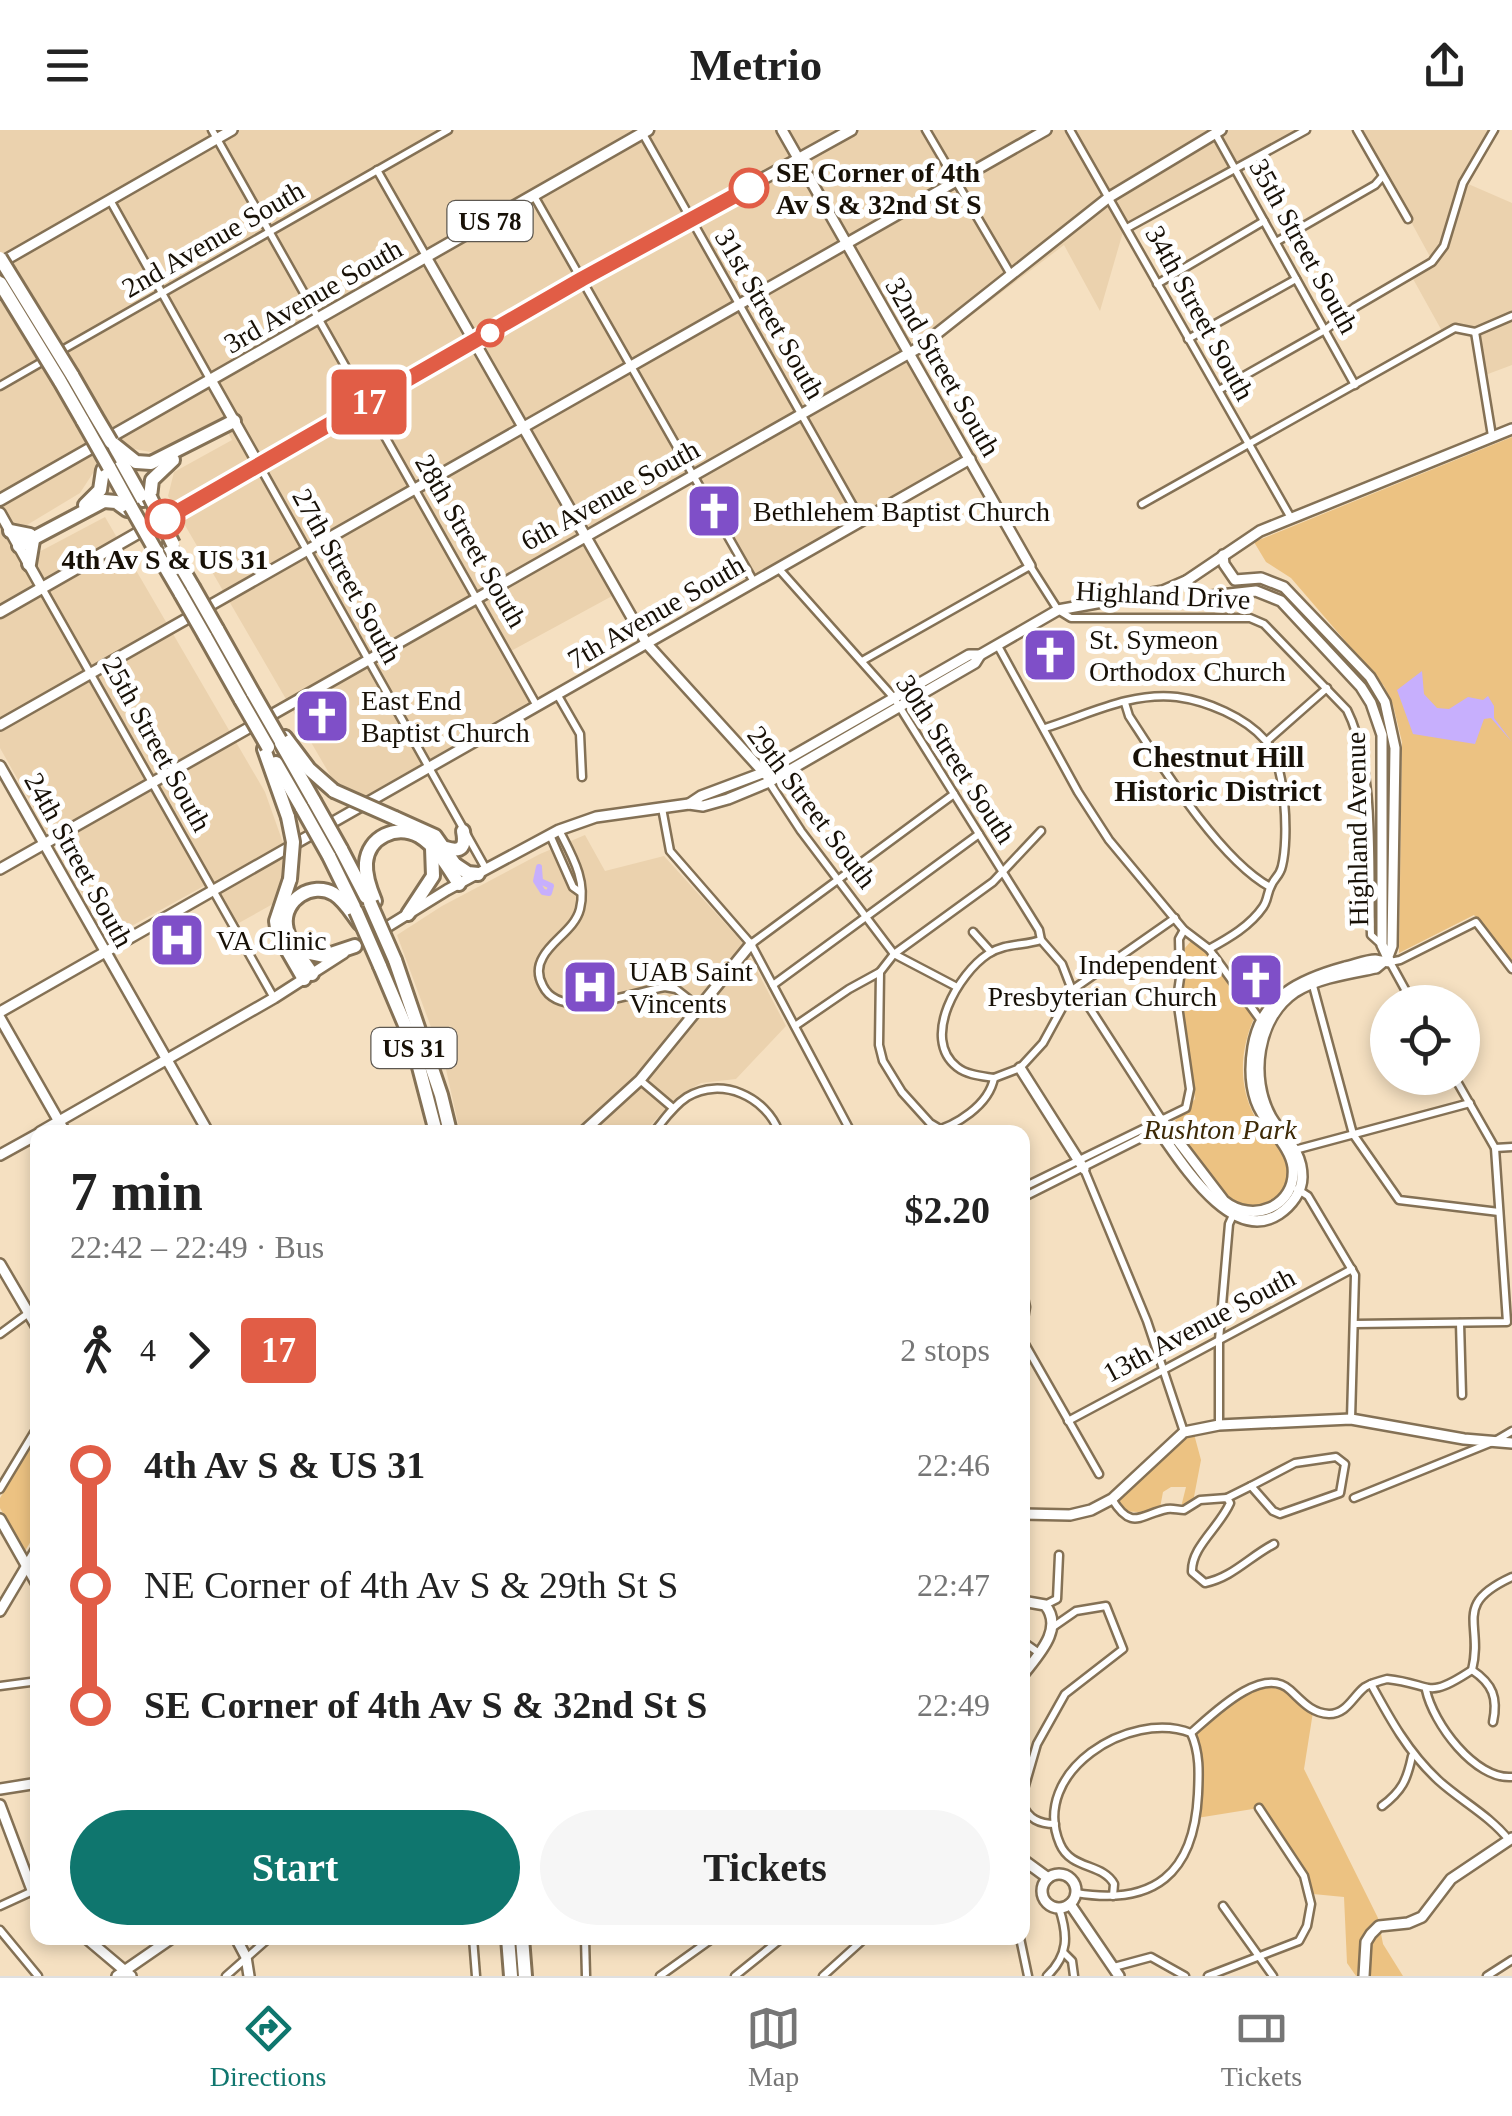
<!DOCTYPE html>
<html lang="en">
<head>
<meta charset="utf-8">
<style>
  body { margin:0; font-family:"Times New Roman",serif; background:#f6f6f6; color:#222; height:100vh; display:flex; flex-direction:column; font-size:38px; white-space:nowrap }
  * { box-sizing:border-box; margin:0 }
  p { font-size:32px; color:#767676 }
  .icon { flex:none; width:55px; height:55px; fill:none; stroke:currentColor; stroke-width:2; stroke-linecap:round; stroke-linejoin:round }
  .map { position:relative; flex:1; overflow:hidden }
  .panel { position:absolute; left:30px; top:995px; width:1000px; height:820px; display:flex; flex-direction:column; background:#fff; border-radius:20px; box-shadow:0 5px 15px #0003 }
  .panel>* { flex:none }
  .badge { padding:0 20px; border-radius:8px; font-size:35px; line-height:65px }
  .buttons { position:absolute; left:1370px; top:855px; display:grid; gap:20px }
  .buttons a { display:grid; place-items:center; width:110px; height:110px; border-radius:50%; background:#fff; box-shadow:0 5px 15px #0003; font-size:50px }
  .map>.badge { position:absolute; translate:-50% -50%; box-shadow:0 0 0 5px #fff }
  .legs { display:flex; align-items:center; gap:15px; height:110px; padding:0 40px; font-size:32px }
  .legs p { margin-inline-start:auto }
  .head { display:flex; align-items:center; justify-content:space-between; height:170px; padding:0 40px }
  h1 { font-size:55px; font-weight:700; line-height:75px }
  .primary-button { display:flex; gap:20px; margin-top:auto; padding:20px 40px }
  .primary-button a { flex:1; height:115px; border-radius:60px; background:#0f766e; color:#fff; font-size:40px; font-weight:700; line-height:115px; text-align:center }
  .primary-button a+a { background:#f6f6f6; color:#222 }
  ul { padding:0 40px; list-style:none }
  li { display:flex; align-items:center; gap:35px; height:120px; font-size:38px }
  li i { display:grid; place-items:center; width:15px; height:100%; margin:0 12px; background:currentColor }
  li i::after { content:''; width:25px; height:25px; margin:-12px; border:8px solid; border-radius:50%; background:#fff }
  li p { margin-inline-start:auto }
  li:first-child i { background:linear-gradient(#0000 50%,currentColor 0) }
  li:last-child i { background:linear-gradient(currentColor 50%,#0000 0) }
  header { display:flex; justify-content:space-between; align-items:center; height:130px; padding:0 40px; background:#fff; font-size:45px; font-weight:700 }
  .tabs { display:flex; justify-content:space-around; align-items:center; height:140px; border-top:2px solid #e0e0e0; background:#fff; font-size:28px; color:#767676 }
  .tabs a { display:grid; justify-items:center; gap:5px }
  .tabs .selected { color:#0f766e }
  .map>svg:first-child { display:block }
</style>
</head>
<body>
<header><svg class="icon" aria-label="menu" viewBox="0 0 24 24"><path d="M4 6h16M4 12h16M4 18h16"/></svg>Metrio<svg class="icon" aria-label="share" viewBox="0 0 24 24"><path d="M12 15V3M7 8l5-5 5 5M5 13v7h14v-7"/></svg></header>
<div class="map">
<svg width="1512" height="1846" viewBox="0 0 1512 1846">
  <rect width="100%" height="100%" fill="#f5e0c1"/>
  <g fill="#ebd2ae">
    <polygon points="0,0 1302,0 1123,102 1100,181 1064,115 911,231 964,327 756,445 694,339 579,403 614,465 511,521 536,568 360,669 337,657 168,366 174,342 232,310 220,288 156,323 134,319 93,343 80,363 22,398 37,423 105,387 265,662 287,724 280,770 237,794 213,751 108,809 0,618"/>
    <polygon points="1361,0 1495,0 1466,53 1512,73 1512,235 1480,247 1473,204 1442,201 1412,147 1434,134"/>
    <polygon points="585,705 605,741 664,726 742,812 786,896 736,949 701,953 677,967 644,1002 460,1002 445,935 397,805 442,776 540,724"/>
  </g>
  <g fill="#ecc282">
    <polygon points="1512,307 1512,834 1474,785 1399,823 1402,612 1393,575 1384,556 1291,448 1266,432 1254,412"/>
    <path d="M1191 811 1203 819 1254 888C1240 921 1238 955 1255 987 1271 1020 1306 1024 1280 1068L1258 1080 1234 1073 1170 996 1195 969 1183 878 1185 818Z"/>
    <polygon points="1194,1304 1201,1330 1193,1372 1181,1377 1186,1357 1171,1357 1163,1362 1160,1378 1138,1382 1121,1381 1114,1368 1169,1317"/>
    <polygon points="37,1306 37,1401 25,1421 0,1378 0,1368"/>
    <path d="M1267 1554C1289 1556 1295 1573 1313 1582L1304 1639 1378 1788 1383 1814 1403 1846H1356L1347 1833 1344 1767 1313 1764 1295 1724 1259 1678 1197 1688 1202 1626 1195 1603 1253 1558Z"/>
  </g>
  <polygon fill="#c7affd" points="1422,541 1424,564 1437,578 1449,579 1468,567 1483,570 1488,566 1494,576 1494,588 1512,612 1491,588 1484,589 1475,614 1413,604 1397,560"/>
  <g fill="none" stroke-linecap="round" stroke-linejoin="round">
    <polyline stroke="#c7affd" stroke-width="6" points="539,737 536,751 543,762 549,763 551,756 540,751 539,738"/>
    <g stroke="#847155" stroke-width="11">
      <g id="street">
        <polyline points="212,0 537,576"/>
        <polyline points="926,0 1010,143"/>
        <polyline points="1070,0 1291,388"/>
        <polyline points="1357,0 1408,89"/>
        <polyline points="1215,3 1355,255"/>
        <polyline points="643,4 861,390"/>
        <polyline points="377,40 426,126"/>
        <polyline points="534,66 754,452"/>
        <polyline points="110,70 210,249"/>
        <polyline points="1127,98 1306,0"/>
        <polyline points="1276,112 1375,55 1382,47"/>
        <polyline points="1157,154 1264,91"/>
        <polyline points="1475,202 1492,306"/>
        <polyline points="1188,209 1296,149"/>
        <polyline points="57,223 448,0"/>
        <polyline points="0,256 47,229"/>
        <polyline points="1219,260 1325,200 1355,177 1432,132 1444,116 1463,53 1494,0"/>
        <polyline points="259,335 486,739"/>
        <polyline points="1142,374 1455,198 1475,202 1512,186"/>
        <polyline points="779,439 894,568 1039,800 1041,810"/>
        <polyline points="42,458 274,868"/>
        <polyline points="998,516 1078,662 1109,710 1184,800 1209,819 1262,892"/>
        <path d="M862 531 1030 436 1058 480 1071 488H1250L1264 494 1347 580C1376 637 1369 739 1371 805L1382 815"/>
        <polyline points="557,564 580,604 582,647"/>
        <path d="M1125 573 1129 586C1161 635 1219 729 1270 757"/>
        <path d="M1045 598C1090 584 1130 562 1177 567 1207 571 1245 587 1265 610 1286 632 1289 708 1282 736 1280 746 1274 748 1271 756 1267 763 1268 770 1263 777 1250 796 1229 808 1209 819"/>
        <polyline points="1267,611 1327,558"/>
        <polyline points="769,652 801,701 894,824 955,856"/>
        <polyline points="662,678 670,721 751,814 851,1002"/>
        <path d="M559 700C572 726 587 750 580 779 575 799 552 810 543 827 537 837 538 847 543 856 561 893 636 861 665 857L676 859 699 877"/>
        <polyline points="550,705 573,757 580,762"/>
        <polyline points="973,802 991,822"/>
        <polyline points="751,814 954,664"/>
        <polyline points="1312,852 1353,1004 1399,1070 1499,1082"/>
        <polyline points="773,855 979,704"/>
        <polyline points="1072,861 1084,869 1162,990"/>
        <polyline points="1412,872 1390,832 1400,830 1476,792 1512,839"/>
        <polyline points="795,896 849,859 880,842"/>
        <path d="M994 948C982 946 967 945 957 937 920 908 959 843 988 824 1005 813 1023 816 1041 810L1062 834 1072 860"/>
        <polyline points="994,948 1020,938 1043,913 1072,860 1175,788"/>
        <polyline points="640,950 673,978"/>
        <path d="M654 1002C664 990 673 976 687 967 722 946 766 967 779 1002"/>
        <path d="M931 1002C956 996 989 975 994 948"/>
        <polyline points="945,1002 930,993 902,962 883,931 879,915 880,842 894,824 993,752 1041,701"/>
        <polyline points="1495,1018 1512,1017"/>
        <polyline points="1291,1021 1470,973"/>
        <polyline points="1084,1039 1147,1191 1184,1302"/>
        <polyline points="1022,1058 1186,978 1190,959 1177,869 1180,848 1179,809 1184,800"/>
        <polyline points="1297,1059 1308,1066 1355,1145 1351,1289"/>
        <polyline points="1022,1068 1159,999"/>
        <polyline points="1022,1158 1026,1177 1022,1201"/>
        <polyline points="1460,1193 1462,1265"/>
        <polyline points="1355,1194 1507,1192 1495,1018 1455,948"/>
        <polyline points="0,1204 38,1176"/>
        <polyline points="1022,1209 1099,1344"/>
        <polyline points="1068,1291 1352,1139"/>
        <polyline points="1219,1295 1219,1210 1229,1094 1234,1083"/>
        <polygon points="1336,1327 1345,1334 1340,1363 1280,1384 1273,1381 1251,1356 1295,1333"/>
        <polyline points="0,1359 38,1296"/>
        <polyline points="1227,1368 1251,1356"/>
        <polyline points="1354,1368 1495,1311 1512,1301"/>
        <path d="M1112 1369C1132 1402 1141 1384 1167 1379 1173 1378 1178 1380 1184 1380L1200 1370 1227 1368 1230 1373C1219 1398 1191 1417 1192 1442L1205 1453C1233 1447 1249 1427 1274 1414"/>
        <polyline points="1045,1475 1057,1469 1059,1425"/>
        <polyline points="1022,1511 1039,1523"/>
        <path d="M1472 1540C1493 1554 1498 1568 1493 1592"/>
        <path d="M1371 1554C1390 1589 1408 1622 1438 1650 1461 1671 1489 1685 1509 1710"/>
        <polyline points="0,1556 38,1551"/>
        <path d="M1426 1560C1433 1593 1475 1650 1512 1647"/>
        <path d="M1191 1603C1212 1585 1262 1534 1290 1560 1302 1571 1311 1583 1329 1584 1347 1584 1353 1566 1365 1557 1372 1553 1379 1551 1387 1549 1434 1554 1425 1571 1472 1540 1484 1493 1451 1475 1512 1447"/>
        <polyline points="1022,1666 1037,1614 1065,1564 1123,1519 1106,1476 1076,1481 1053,1497"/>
        <path d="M1022 1674C1029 1689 1039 1694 1055 1694"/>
        <path d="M1382 1676C1402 1661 1407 1650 1412 1626"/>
        <path d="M1076 1763C1154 1776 1194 1744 1198 1664 1199 1643 1200 1623 1191 1603"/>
        <path d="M1113 1766 1114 1754C1103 1733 1071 1740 1060 1714 1029 1642 1130 1579 1191 1603"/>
        <polyline points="0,1776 35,1760"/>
        <polyline points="1223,1776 1273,1846"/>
        <polyline points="0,1800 38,1846"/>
        <polyline points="473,1808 476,1846"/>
        <polyline points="585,1808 586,1846"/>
        <polyline points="1020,1808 1028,1846"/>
        <polyline points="1064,1823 1072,1831 1074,1846"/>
        <polyline points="1114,1837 1151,1827 1185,1846"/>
        <polyline points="226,1846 269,1808"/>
        <polyline points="660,1846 713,1808"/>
        <polyline points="735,1846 782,1808"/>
        <polyline points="823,1846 865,1808"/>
        <path d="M1047 1846C1069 1825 1068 1805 1059 1778"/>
        <polyline points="1208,1846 1299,1811 1307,1796 1311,1774 1304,1746 1259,1678"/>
        <polyline points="1487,1846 1512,1830"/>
      </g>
    </g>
    <g stroke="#847155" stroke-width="14">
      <g id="secondary">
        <polyline points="782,0 1030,436"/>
        <polyline points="426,127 647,514 766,645"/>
        <polyline points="0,133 232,0"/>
        <polyline points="211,250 259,335"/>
        <polyline points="0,383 42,458"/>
        <polyline points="1223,425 1224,434 1235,450 1261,448 1284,457 1370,547 1385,572 1395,618 1392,816 1389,824"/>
        <polyline points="0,595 1046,0"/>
        <polyline points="0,636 208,1002"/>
        <polyline points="689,674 701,666 765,642 969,525 980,525 1058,480 1163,461 1186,451 1260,401 1512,299"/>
        <polyline points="0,739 920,217 1108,68 1221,0"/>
        <polyline points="366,810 447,760 559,700 596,687 689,674 703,676 728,669 769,652 975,533 980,525"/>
        <polyline points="0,882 970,329"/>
        <polyline points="0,888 65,1002"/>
        <polyline points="1020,938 1084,1039"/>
        <path d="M1162 990 1224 1071C1252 1094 1297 1077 1293 1037 1290 1014 1264 995 1256 971 1250 954 1250 935 1253 917 1261 867 1301 849 1345 837 1354 835 1367 830 1375 830 1381 831 1385 832 1390 832L1382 815V605L1371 573 1361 557 1281 471 1256 461 1202 467 1194 463 1186 451"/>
        <path d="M1159 1001C1182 1033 1232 1115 1279 1084 1291 1076 1302 1062 1302 1047 1302 1019 1284 1009 1271 987 1249 948 1257 888 1295 862 1317 848 1351 843 1376 838L1382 833"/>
        <polyline points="40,1002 274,868 344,823"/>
        <polyline points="583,1002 640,950 751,814"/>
        <polyline points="0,1025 38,1004"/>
        <polyline points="0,1134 38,1199"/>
        <polyline points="1022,1384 1070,1385 1091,1380 1112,1369 1184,1302 1219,1295 1351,1289 1464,1309 1512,1313"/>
        <polyline points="0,1389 38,1456"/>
        <path d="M1022 1471 1045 1475C1065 1499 1037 1526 1022 1546"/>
        <polyline points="0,1481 38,1417"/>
        <polyline points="0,1659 38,1653"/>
        <polyline points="0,1675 32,1760 38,1765"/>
        <polyline points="1022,1729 1048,1748"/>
        <circle cx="1059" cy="1761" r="17"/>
        <polyline points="1070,1774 1119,1846"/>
        <polyline points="86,1808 131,1846"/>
        <polyline points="236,1808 246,1827 249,1846"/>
        <polyline points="117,1846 172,1808"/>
        <polyline points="1364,1846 1366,1812 1371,1804 1379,1796 1408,1793 1422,1787 1451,1749 1512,1708"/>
      </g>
    </g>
    <g stroke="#847155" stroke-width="15">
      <g id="primary">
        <polyline points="0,370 648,0"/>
        <polyline points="0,482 582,149 851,0"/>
      </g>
    </g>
    <g stroke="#847155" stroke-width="18">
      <g id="highway">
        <polyline points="72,245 95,285"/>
        <polyline points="60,251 83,291"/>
        <polyline points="111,312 136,332 151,333 234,291"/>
        <polyline points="115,320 143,370"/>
        <polyline points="109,337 131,377"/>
        <polyline points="150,367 152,350 173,330"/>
        <polyline points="85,375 100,360 103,340"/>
        <polyline points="10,401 30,405"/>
        <polyline points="19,416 104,371 116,372 127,380"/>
        <polyline points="169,416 193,457"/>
        <polyline points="157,423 181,464"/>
        <polyline points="29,434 33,410"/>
        <polyline points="217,499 253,563"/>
        <polyline points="205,506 241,570"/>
        <polyline points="285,607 309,639 334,661"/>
        <polyline points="281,613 314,671"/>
        <polyline points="264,619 288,687"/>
        <polyline points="276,633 302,678"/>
        <polyline points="395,688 435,706 456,736"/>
        <path d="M446 718C462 723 466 716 463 701"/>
        <polyline points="341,719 366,767"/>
        <polyline points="329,726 354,777"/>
        <polyline points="456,735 468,743 478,744"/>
        <polyline points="290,749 276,791 278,804 304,849"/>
        <path d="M375 771C370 759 365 746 366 733 368 707 396 694 419 706 437 717 448 737 459 754"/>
        <polyline points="408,784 433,746 432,718"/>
        <polyline points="296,820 325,826 355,816"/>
        <polyline points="395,830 441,965 450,1002"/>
        <polyline points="380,836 413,914 436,1002"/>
        <path d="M312 844C303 830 288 813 286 795 283 770 312 751 334 764 345 771 352 784 360 794"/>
        <polyline points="508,1808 511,1846"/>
        <polyline points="522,1808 525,1846"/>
      </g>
    </g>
    <use href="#street" stroke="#fff" stroke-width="6"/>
    <use href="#secondary" stroke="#fff" stroke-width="9"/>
    <use href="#primary" stroke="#fff" stroke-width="10"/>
    <use href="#highway" stroke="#fff" stroke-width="12"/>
    <g stroke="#847155" stroke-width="18" stroke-linecap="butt">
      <g id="highway-bridge">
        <polyline points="0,128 72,245"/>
        <polyline points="0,153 60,251"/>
        <polyline points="95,285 111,312"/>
        <polyline points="83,291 109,337"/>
        <polyline points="150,367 173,414"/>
        <polyline points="131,377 157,423"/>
        <polyline points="193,457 217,499"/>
        <polyline points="181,464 205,506"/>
        <polyline points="253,563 280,610"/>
        <polyline points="241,570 268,617"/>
        <polyline points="334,661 395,688"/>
        <polyline points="314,671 341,719"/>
        <polyline points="302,678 329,726"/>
        <polyline points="288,687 293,712 290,749"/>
        <polyline points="370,773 395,830"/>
        <polyline points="356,781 380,836"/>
      </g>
    </g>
    <use href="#highway-bridge" stroke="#fff" stroke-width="12"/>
  </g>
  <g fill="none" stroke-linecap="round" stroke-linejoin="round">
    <g stroke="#fff" stroke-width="22">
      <polyline id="line-1" points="165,389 582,149 749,58"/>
    </g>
    <use href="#line-1" stroke="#e15d46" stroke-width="15"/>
  </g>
  <defs>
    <g id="church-square" transform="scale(2.875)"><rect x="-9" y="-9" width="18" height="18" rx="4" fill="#7f4fc8" stroke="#fff"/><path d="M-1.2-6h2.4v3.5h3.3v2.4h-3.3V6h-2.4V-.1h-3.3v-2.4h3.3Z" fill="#fff"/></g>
    <g id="hospital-square" transform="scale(2.875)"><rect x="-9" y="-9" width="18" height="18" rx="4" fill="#7f4fc8" stroke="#fff"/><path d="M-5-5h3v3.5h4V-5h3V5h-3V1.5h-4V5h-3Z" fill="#fff"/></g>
  </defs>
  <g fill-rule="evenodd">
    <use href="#church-square" x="714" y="381"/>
    <use href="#church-square" x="1050" y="525"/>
    <use href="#church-square" x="322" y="586"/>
    <use href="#hospital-square" x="177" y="810"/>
    <use href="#church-square" x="1256" y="850"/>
    <use href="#hospital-square" x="590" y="857"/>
  </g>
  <g fill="#fff" stroke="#e15d46" stroke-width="5">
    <circle cx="749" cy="58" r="18"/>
    <circle cx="490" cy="203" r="12"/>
    <circle cx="165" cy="389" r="18"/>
  </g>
  <g text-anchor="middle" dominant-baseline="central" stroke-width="10" stroke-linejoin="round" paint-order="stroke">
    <g fill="#fff" stroke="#5d5851" stroke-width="2.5">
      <rect x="447.5" y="71" width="85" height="40" rx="8"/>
      <rect x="371.5" y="898" width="85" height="40" rx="8"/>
    </g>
    <g font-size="25" font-weight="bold" fill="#181107">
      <text x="490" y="91">US 78</text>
      <text x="414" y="918">US 31</text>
    </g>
    <g font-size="28" font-weight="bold" fill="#181107" stroke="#fff" text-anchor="start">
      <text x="776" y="42">SE Corner of 4th<tspan x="776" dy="32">Av S &amp; 32nd St S</tspan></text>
      <text x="165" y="429" text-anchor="middle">4th Av S &amp; US 31</text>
    </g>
    <g font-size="28" fill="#181107" stroke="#fff">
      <text transform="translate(213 109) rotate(-30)">2nd Avenue South</text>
      <text transform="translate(1304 116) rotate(61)">35th Street South</text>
      <text transform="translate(313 166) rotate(-30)">3rd Avenue South</text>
      <text transform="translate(1200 183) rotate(61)">34th Street South</text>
      <text transform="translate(770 184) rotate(60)">31st Street South</text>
      <text transform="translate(943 237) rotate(60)">32nd Street South</text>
      <text transform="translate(610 365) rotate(-29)">6th Avenue South</text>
      <text transform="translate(471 411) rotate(60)">28th Street South</text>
      <text transform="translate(347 446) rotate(61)">27th Street South</text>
      <text transform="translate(1163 465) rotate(3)">Highland Drive</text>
      <text transform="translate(656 482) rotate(-30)">7th Avenue South</text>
      <text transform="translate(157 614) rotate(61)">25th Street South</text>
      <text transform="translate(956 629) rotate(57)">30th Street South</text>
      <text transform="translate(812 677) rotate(53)">29th Street South</text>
      <text transform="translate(1357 699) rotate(-91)">Highland Avenue</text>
      <text transform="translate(79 730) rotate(61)">24th Street South</text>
      <text transform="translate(1199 1195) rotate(-28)">13th Avenue South</text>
    </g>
    <g font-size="28" fill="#181107" stroke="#fff" text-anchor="start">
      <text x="753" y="381">Bethlehem Baptist Church</text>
      <text x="1089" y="509">St. Symeon<tspan x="1089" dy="32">Orthodox Church</tspan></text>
      <text x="361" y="570">East End<tspan x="361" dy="32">Baptist Church</tspan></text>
      <text x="216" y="810">VA Clinic</text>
      <text x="1217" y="834" text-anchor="end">Independent<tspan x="1217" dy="32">Presbyterian Church</tspan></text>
      <text x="629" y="841">UAB Saint<tspan x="629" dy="32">Vincents</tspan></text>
    </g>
    <g font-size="28" font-style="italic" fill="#3e2a07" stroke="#fff">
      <text x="1220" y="999">Rushton Park</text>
    </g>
    <g font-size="30" font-weight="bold" fill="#181107" stroke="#fff">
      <text x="1218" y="626">Chestnut Hill<tspan x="1218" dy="34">Historic District</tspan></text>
    </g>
  </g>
</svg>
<div class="buttons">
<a><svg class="icon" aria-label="locate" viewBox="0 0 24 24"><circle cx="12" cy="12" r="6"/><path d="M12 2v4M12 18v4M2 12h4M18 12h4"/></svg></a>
</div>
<b class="badge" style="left:369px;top:272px;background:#e15d46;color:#fff">17</b>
<section class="panel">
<div class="head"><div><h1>7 min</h1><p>22:42 – 22:49 · Bus</p></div><b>$2.20</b></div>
<div class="legs"><svg class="icon" aria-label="walk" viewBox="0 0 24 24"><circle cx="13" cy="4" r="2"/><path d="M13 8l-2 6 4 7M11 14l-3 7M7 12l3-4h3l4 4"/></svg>4<svg class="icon" aria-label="forward" viewBox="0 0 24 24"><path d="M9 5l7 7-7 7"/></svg><b class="badge" style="background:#e15d46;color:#fff">17</b><p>2 stops</p></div>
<ul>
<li><i style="color:#e15d46"></i><b>4th Av S &amp; US 31</b><p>22:46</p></li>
<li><i style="color:#e15d46"></i><span>NE Corner of 4th Av S &amp; 29th St S</span><p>22:47</p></li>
<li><i style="color:#e15d46"></i><b>SE Corner of 4th Av S &amp; 32nd St S</b><p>22:49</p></li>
</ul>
<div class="primary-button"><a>Start</a><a>Tickets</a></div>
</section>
</div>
<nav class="tabs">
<a class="selected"><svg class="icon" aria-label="directions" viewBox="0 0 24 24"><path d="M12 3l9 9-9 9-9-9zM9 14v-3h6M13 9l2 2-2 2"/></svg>Directions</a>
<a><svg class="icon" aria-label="map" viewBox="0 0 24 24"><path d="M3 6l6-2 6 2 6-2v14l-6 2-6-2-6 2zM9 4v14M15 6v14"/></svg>Map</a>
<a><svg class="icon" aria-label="tickets" viewBox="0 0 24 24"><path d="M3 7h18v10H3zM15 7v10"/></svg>Tickets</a>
</nav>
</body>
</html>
